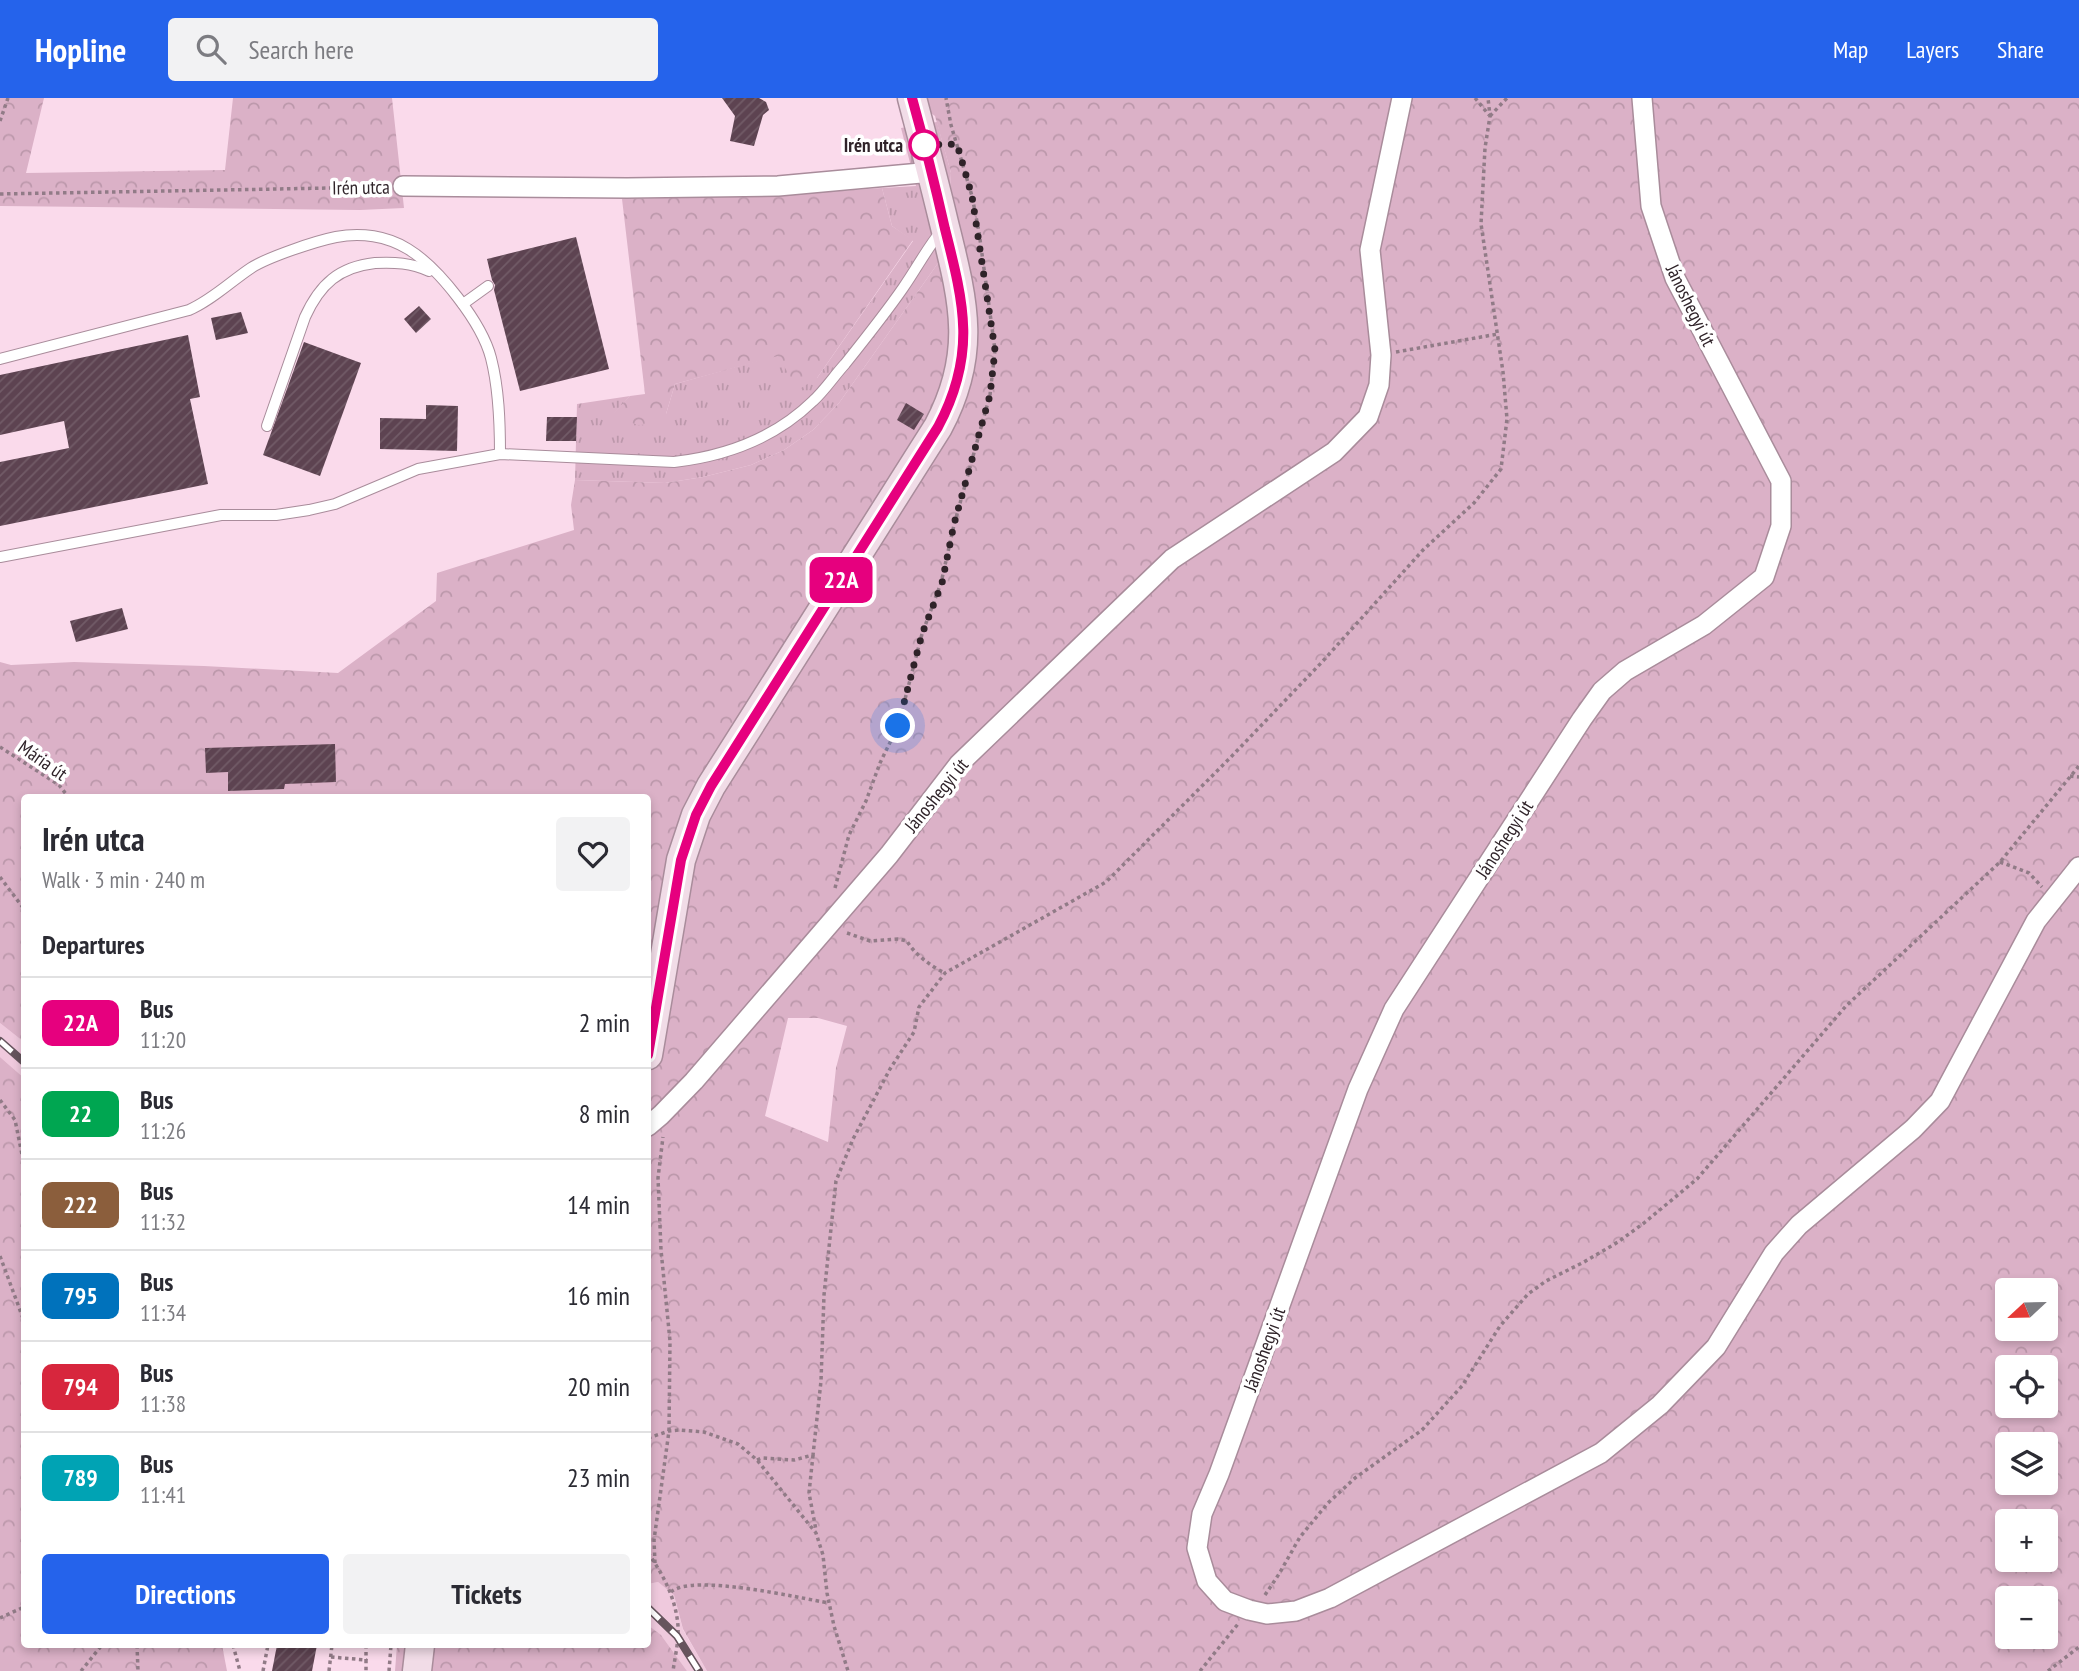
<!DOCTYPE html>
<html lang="en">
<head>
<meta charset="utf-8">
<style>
  body { margin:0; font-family:"PT Sans Narrow",sans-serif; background:#f2f2f3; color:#2b2b33; height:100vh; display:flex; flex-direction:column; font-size:26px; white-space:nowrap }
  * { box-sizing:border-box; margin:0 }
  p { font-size:23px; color:#7c7c81 }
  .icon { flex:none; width:38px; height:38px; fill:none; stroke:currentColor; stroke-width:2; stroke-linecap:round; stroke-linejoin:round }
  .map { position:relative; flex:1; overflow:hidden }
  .sheet { position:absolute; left:21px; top:696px; width:630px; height:854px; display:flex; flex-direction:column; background:#fff; border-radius:7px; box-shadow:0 4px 10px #0003 }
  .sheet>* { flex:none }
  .badge { padding:0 14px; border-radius:10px; font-size:24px; line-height:46px }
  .needle { width:46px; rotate:248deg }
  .tools { position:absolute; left:1995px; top:1180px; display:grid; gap:14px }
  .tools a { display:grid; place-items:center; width:63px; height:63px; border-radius:7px; background:#fff; box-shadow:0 4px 10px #0003; font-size:35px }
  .you { position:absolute; width:35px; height:35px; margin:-18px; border:5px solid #fff; border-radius:50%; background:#1a73e8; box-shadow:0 0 0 10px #1a73e833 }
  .map>.badge { position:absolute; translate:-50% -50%; box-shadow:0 0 0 4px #fff }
  h2 { padding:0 21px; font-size:26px; line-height:63px }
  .round { display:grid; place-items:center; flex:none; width:74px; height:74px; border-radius:7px; background:#f2f2f3 }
  .overview { display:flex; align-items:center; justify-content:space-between; height:119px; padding:0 21px }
  h1 { font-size:33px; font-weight:600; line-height:52px }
  .action { display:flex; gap:14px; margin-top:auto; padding:14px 21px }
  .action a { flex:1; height:80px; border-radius:7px; background:#2563eb; color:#fff; font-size:28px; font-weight:600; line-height:80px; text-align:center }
  .action a+a { background:#f2f2f3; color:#2b2b33 }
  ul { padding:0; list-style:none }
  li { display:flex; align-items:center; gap:21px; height:91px; padding:0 21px; border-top:2px solid #e1e1e2 }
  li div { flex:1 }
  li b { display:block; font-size:26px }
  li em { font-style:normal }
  li .badge { min-width:77px; font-weight:700; text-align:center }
  header { display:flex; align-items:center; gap:42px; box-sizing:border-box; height:98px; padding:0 35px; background:#2563eb; color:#fff }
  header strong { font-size:33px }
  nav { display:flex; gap:38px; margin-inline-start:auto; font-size:24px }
  .search { width:490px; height:63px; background:#f2f2f3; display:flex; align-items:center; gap:18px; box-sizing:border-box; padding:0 24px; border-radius:7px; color:#7c7c81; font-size:26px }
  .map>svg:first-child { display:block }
</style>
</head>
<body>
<header>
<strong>Hopline</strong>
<div class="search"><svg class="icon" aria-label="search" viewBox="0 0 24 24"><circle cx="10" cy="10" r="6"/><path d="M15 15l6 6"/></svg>Search here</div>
<nav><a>Map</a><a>Layers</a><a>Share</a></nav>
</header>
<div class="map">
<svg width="2079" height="1573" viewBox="0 0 2079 1573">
  <defs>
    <pattern id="grass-tufts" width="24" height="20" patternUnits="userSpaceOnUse" patternTransform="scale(1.75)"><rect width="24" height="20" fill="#dbb1c7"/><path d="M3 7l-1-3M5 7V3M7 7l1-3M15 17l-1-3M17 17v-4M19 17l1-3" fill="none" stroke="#bc98ab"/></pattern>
    <pattern id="forest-crowns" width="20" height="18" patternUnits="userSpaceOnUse" patternTransform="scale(1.75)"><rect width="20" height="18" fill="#dbb1c7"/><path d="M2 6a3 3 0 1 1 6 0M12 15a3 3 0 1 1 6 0" fill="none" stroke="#bc98ab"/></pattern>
    <pattern id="building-hatch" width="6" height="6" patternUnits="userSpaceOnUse" patternTransform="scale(1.75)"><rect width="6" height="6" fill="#5d4351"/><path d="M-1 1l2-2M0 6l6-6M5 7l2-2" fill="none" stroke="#715b67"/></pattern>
  </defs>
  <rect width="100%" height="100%" fill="#fadaeb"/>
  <g fill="#efc9dd">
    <polygon points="0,925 24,944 24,980 0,959"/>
    <polygon points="658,1484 674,1497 683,1532 707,1573 687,1573 661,1537 648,1527 648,1486"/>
  </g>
  <polygon fill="url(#grass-tufts)" points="937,24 951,75 950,92 960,134 839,305 813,332 784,352 751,367 703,379 665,385 575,382 577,306 630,298 612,318 666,316 675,286 778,257 817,280 913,143 892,128 882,90 916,88 901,30"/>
  <g fill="url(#forest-crowns)" fill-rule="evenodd">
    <polygon points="0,0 44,0 26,75 225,72 233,0 392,0 404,110 360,112 0,108"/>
    <path d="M921 0H2079V1573H707L683 1531 674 1497 658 1484 648 1486V700H24V944L0 925V564L11 567 74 564 204 568 338 575 436 503 437 475 574 432 571 407 575 382 665 385 703 379 751 367 784 352 813 332 839 305 960 134 950 92 951 75 935 18 924 10ZM788 920H818L847 928 836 970 828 1044 765 1018ZM2007 1192H2046V1230H2007ZM2007 1269H2046V1307H2007ZM2007 1346H2046V1384H2007ZM2007 1423H2046V1461H2007ZM2007 1500H2046V1538H2007Z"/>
    <polygon points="882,90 892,128 913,142 817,280 798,292 778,258 675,286 666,316 657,326 638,327 611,318 630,298 645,296 622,101 780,97"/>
    <polygon points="0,959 24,980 24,1547 222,1547 227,1573 0,1573"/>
    <polygon points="648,1527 661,1537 687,1573 395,1573 397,1547 648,1547"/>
  </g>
  <g fill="url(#building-hatch)">
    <polygon points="722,0 759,0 766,4 769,12 763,17 754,48 730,43 735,18"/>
    <polygon points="576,139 609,271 520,293 494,192 495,187 492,182 487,161"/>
    <polygon points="419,208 431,221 416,235 404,221"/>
    <polygon points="241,214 248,235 216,242 211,220"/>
    <polygon points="188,237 200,299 190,301 208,386 0,428 0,364 69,350 64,323 0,337 0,277"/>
    <polygon points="304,244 361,265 320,378 263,357"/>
    <polygon points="906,305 924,316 914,332 897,322"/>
    <polygon points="426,307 458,308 457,353 380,351 380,320 426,321"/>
    <polygon points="547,319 577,319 576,343 546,343"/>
    <polygon points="122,510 128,531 76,544 70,523"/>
    <polygon points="335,646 336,684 285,686 284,691 228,693 228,674 206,675 205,650"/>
    <polygon points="277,1547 317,1547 312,1573 272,1573"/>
  </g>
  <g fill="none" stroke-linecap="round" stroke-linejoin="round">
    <g stroke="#a98c9b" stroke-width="12">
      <g id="lane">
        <polyline points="463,206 488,188"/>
        <path d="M0 261 189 212C212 202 230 184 251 170 268 159 316 143 336 139 361 134 387 138 408 151 439 170 482 225 491 260 499 291 500 324 500 356"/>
        <path d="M267 328 305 219C320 186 339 169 375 165 395 164 411 165 429 173"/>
        <path d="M0 459 221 417H276L309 412 335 406 418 371 500 356 674 364C726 358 775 340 813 303 825 292 834 278 845 266 865 241 885 216 903 190 917 170 927 150 942 132"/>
      </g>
    </g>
    <g stroke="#a98c9b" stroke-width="22">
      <g id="street">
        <polyline points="1642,0 1651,108 1675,180 1781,383 1781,428 1764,479 1704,527 1625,573 1602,593 1582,621 1394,911 1358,991 1219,1376 1202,1416 1197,1450 1207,1483 1225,1503 1249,1512 1267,1516 1296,1513 1330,1500 1601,1355 1660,1307 1716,1249 1774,1155 1799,1127 1913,1031 1940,1003 2036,823 2079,769"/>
        <polyline points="403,88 627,90 778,88 932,74"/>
        <polyline points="648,1028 661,1017 694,983 889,757 959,666 1172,461 1334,354 1368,319 1379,287 1381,257 1370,152 1402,0"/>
      </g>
    </g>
    <g stroke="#a98c9b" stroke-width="31">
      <g id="secondary">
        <path d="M648 957 681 762 696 717 711 688 938 329C978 254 963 202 944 125 934 83 923 42 912 0"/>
        <polyline points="417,1573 420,1547"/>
      </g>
    </g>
    <g stroke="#917b87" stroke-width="3.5" stroke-dasharray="3.5 3.5" stroke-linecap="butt">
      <polyline points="1475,0 1489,17"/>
      <polyline points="1490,18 1507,0"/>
      <polyline points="0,23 8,0"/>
      <polyline points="0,96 387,89"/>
      <polyline points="1396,254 1498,236"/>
      <polyline points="0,649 59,687 69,700"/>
      <polyline points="2070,678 2079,679"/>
      <polyline points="2000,764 2029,775 2042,789"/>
      <polyline points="0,779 24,811"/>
      <polyline points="835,790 849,737 866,703 880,665 898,628 922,536 941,485 954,427 990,297 995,252 979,134 972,98 951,27 946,0"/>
      <path d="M847 835 870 843 898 841 907 843C914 856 932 869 945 875"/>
      <polyline points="0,1002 15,1022 24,1066"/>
      <polyline points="0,1158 24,1223"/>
      <polyline points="648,1340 669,1333 679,1332 704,1334 738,1346 757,1362 816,1435 823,1457 827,1495 834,1528 848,1573"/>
      <polyline points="813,1357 809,1395 816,1432"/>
      <polyline points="757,1362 762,1360 794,1362 813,1357 821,1283 824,1197 836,1083 853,1041 890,971 914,934 919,909 945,875 1106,784 1230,660 1322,564 1423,452 1474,405 1501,371 1507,321 1503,274 1481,126 1485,50 1490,18 1488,0"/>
      <path d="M648 1455C663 1476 676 1501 678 1528 679 1542 675 1559 673 1573"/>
      <polyline points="655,1465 654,1442 669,1333 670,1243 661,1152 658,1080 663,1039"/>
      <path d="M671 1494C692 1475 799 1500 829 1505"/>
      <polyline points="1265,1497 1279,1476 1300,1439 1328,1405 1355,1380 1422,1332 1462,1288 1500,1228 1528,1196 1546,1183 1584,1164 1618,1144 1644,1125 1697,1081 1846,908 2000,764 2079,668"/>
      <polyline points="0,1520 24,1509"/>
      <polyline points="137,1547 138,1573"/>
      <polyline points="233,1547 240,1573"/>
      <polyline points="366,1547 366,1562"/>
      <polyline points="331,1559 366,1562 366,1573"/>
      <polyline points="81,1573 102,1547"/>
      <polyline points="263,1573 268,1547"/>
      <polyline points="329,1573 332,1547"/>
      <polyline points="389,1573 391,1547"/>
      <polyline points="1200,1573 1238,1526"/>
      <polyline points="2048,1573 2079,1549"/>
    </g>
    <use href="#lane" stroke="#fff" stroke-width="10"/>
    <use href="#street" stroke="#fff" stroke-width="19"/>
    <use href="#secondary" stroke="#f1dce7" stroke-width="28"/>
    <g stroke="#66545d" stroke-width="8">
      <g id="rail">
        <polyline points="0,943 24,964"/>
        <polyline points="648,1510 677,1538 699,1573"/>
      </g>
    </g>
    <use href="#rail" stroke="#fff" stroke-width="5" stroke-dasharray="16" stroke-linecap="butt"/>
  </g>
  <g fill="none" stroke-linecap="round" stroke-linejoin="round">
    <g stroke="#fff" stroke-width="16">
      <path id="line" d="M648 957 681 762 696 717 711 688 938 329C977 256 964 206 945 131 935 87 924 43 912 0"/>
    </g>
    <use href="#line" stroke="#e6007e" stroke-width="10"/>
    <polyline stroke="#2f2329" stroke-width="7" stroke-dasharray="0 12.6" points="898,628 922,536 942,485 954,426 990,297 995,252 972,98 957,46 924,47"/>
  </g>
  <circle fill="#fff" stroke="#e6007e" stroke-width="3.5" cx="924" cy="47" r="14"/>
  <g text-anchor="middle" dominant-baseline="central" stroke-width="7" stroke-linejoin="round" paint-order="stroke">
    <g font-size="19" font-weight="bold" fill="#2f2329" stroke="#fff" text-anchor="end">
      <text x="903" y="47">Irén utca</text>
    </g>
    <g font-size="19" fill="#2f2329" stroke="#fff">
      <text transform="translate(361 89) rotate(-1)">Irén utca</text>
      <text transform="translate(1691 207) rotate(64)">Jánoshegyi út</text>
      <text transform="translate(43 662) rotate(35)">Mária út</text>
      <text transform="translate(936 697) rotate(-51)">Jánoshegyi út</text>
      <text transform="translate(1504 741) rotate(-57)">Jánoshegyi út</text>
      <text transform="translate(1264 1251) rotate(-70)">Jánoshegyi út</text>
    </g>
  </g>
</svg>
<div class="tools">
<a><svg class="needle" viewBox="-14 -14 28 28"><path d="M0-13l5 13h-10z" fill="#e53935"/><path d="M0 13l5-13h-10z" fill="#7c7c81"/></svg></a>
<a><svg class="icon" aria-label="locate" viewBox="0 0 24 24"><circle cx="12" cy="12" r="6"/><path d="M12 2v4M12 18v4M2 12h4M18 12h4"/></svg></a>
<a><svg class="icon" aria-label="layers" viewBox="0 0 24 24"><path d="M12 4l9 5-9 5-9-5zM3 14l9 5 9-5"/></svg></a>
<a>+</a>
<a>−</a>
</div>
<div class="you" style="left:898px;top:628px"></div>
<b class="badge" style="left:841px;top:482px;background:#e6007e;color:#fff">22A</b>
<section class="sheet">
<div class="overview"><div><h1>Irén utca</h1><p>Walk · 3 min · 240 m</p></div><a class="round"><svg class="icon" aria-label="heart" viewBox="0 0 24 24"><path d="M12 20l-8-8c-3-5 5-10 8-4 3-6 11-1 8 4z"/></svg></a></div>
<h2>Departures</h2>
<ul>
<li><span class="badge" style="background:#e6007e;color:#fff">22A</span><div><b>Bus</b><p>11:20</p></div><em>2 min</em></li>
<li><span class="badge" style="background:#00a651;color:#fff">22</span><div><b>Bus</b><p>11:26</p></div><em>8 min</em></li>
<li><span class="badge" style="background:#8b5e3c;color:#fff">222</span><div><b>Bus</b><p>11:32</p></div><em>14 min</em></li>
<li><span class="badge" style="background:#0072bc;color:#fff">795</span><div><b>Bus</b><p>11:34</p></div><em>16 min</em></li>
<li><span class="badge" style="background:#d7263d;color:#fff">794</span><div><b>Bus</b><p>11:38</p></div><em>20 min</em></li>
<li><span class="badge" style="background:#00a3b4;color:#fff">789</span><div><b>Bus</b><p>11:41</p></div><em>23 min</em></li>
</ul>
<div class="action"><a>Directions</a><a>Tickets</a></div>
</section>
</div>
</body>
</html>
